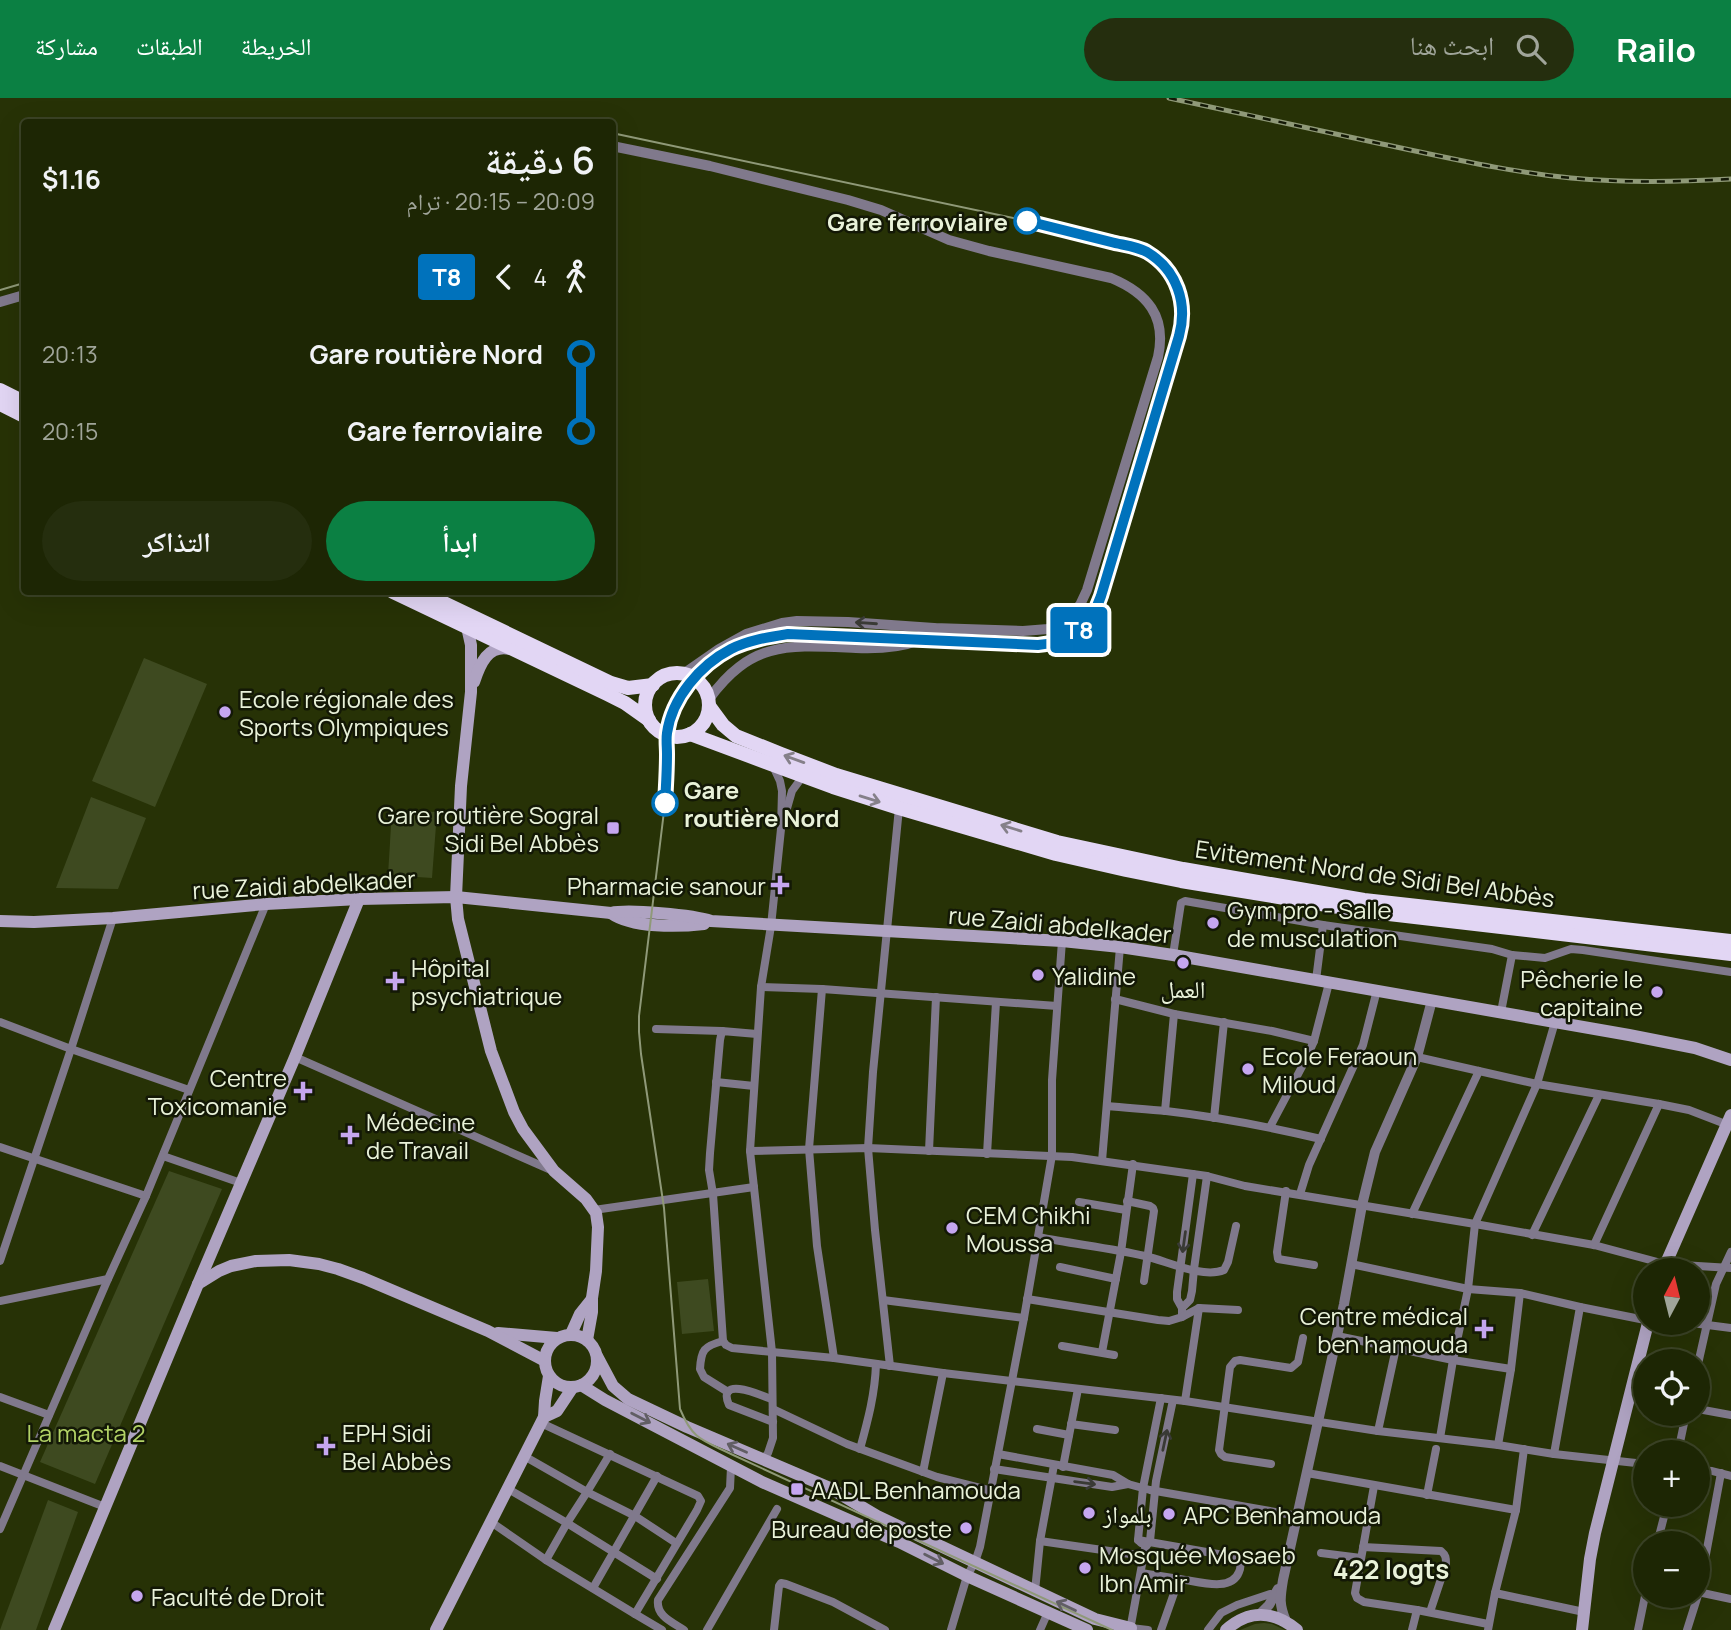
<!DOCTYPE html>
<html lang="ar">
<head>
<meta charset="utf-8">
<style>
  body { margin:0; font-family:Manrope,"Noto Naskh Arabic",sans-serif; background:#252e0e; color:#f1f3f6; direction:rtl; height:100vh; display:flex; flex-direction:column; font-size:26px; white-space:nowrap }
  * { box-sizing:border-box; margin:0 }
  p { font-size:23px; color:#a0a59a }
  .icon { flex:none; width:38px; height:38px; fill:none; stroke:currentColor; stroke-width:2; stroke-linecap:round; stroke-linejoin:round }
  .map { position:relative; flex:1; overflow:hidden; direction:ltr }
  .details { position:absolute; left:21px; top:21px; width:595px; height:476px; display:flex; flex-direction:column; background:#1d2604; border-radius:7px; box-shadow:0 7px 28px #0002,0 0 0 2px #3b4326; direction:rtl }
  .details>* { flex:none }
  .badge { padding:0 14px; border-radius:5px; font-size:24px; line-height:46px }
  .needle { width:46px; rotate:7deg }
  .controls { position:absolute; left:1633px; top:1160px; display:grid; gap:14px }
  .controls a { display:grid; place-items:center; width:77px; height:77px; border-radius:50%; background:#1d2604; box-shadow:0 7px 28px #0002,0 0 0 2px #3b4326; font-size:35px }
  .map>.badge { position:absolute; translate:-50% -50%; box-shadow:0 0 0 4px #fff }
  .legs { display:flex; align-items:center; gap:10px; height:77px; padding:0 21px; font-size:23px }
  .legs p { margin-inline-start:auto }
  .headline { display:flex; align-items:center; justify-content:space-between; height:119px; padding:0 21px }
  h1 { font-size:38px; font-weight:600; line-height:52px }
  .cta { display:flex; gap:14px; margin-top:auto; padding:14px 21px }
  .cta a { flex:1; height:80px; border-radius:42px; background:#0b8043; color:#fff; font-size:28px; font-weight:600; line-height:80px; text-align:center }
  .cta a+a { background:#252e0e; color:#f1f3f6 }
  ul { padding:0 21px; list-style:none }
  li { display:flex; align-items:center; gap:24px; height:77px; font-size:26px }
  li i { display:grid; place-items:center; width:10px; height:100%; margin:0 9px; background:currentColor }
  li i::after { content:''; width:18px; height:18px; margin:-9px; border:5px solid; border-radius:50%; background:#1d2604 }
  li p { margin-inline-start:auto }
  li:first-child i { background:linear-gradient(#0000 50%,currentColor 0) }
  li:last-child i { background:linear-gradient(currentColor 50%,#0000 0) }
  header { display:flex; align-items:center; gap:42px; box-sizing:border-box; height:98px; padding:0 35px; background:#0b8043; color:#fff }
  header strong { font-size:33px }
  nav { display:flex; gap:38px; margin-inline-start:auto; font-size:24px }
  .search { width:490px; height:63px; background:#252e0e; display:flex; align-items:center; gap:18px; box-sizing:border-box; padding:0 24px; border-radius:38px; color:#a0a59a; font-size:26px }
  .map>svg:first-child { display:block }
</style>
</head>
<body>
<header>
<strong>Railo</strong>
<div class="search"><svg class="icon" aria-label="search" viewBox="0 0 24 24"><circle cx="10" cy="10" r="6"/><path d="M15 15l6 6"/></svg>ابحث هنا</div>
<nav><a>الخريطة</a><a>الطبقات</a><a>مشاركة</a></nav>
</header>
<div class="map">
<svg width="1731" height="1532" viewBox="0 0 1731 1532">
  <rect width="100%" height="100%" fill="#273206"/>
  <g fill="#3e4a20">
    <polygon points="144,560 207,586 155,709 92,683"/>
    <polygon points="91,699 146,720 118,791 56,790"/>
    <polygon points="392,712 437,714 432,780 388,777"/>
    <polygon points="169,1073 222,1091 95,1386 40,1364"/>
    <polygon points="708,1181 714,1233 682,1236 677,1184"/>
    <polygon points="48,1402 78,1414 36,1532 0,1532"/>
    <polygon points="1264,1525 1272,1526 1285,1532 1240,1532 1255,1526"/>
  </g>
  <g fill="none" stroke-linecap="round" stroke-linejoin="round">
    <g stroke="#80798c" stroke-width="8">
      <polyline points="784,721 792,693 803,678"/>
      <polyline points="1173,857 1181,805 1185,803 1323,827 1492,851 1512,857 1501,914"/>
      <polyline points="1512,857 1545,860 1571,851 1583,852 1731,874"/>
      <polyline points="1316,882 1323,827"/>
      <polyline points="761,889 822,891 1057,908"/>
      <polyline points="822,891 809,1051 817,1148 834,1260"/>
      <polyline points="1115,901 1174,916 1272,933 1314,943"/>
      <polyline points="0,924 71,951 189,992"/>
      <polyline points="656,931 722,933"/>
      <polyline points="757,936 722,933 720,942 710,1055 709,1072 713,1096 723,1243 726,1247 732,1250 834,1260 943,1275 1185,1303 1378,1333 1498,1347 1554,1356 1645,1366"/>
      <polyline points="295,959 551,1072"/>
      <polyline points="1417,959 1537,986 1659,1006 1689,1012 1728,1027"/>
      <polyline points="716,984 754,988"/>
      <path d="M1107 1008C1127 1010 1147 1011 1166 1013 1218 1019 1270 1029 1321 1041"/>
      <polyline points="1165,1013 1174,916"/>
      <polyline points="1214,1020 1224,924"/>
      <polyline points="1270,1029 1305,963 1314,943 1329,885"/>
      <polyline points="0,1049 146,1098 266,806"/>
      <polyline points="750,1053 868,1050 1072,1059 1207,1078 1245,1088 1475,1126 1594,1147 1665,1166 1731,1170"/>
      <polyline points="929,1053 936,899"/>
      <polyline points="987,1056 996,904"/>
      <polyline points="163,1058 241,1085"/>
      <polyline points="1102,1063 1120,849"/>
      <polyline points="1286,1093 1277,1154 1278,1161 1314,1167"/>
      <polyline points="1300,1096 1309,1067 1363,947 1377,892"/>
      <polyline points="1127,1103 1150,1108 1153,1110 1154,1113 1144,1183"/>
      <polyline points="1079,1104 1126,1112"/>
      <polyline points="594,1112 754,1089"/>
      <polyline points="1412,1116 1479,973"/>
      <polyline points="1532,1137 1599,997"/>
      <path d="M1038 1139C1073 1146 1110 1150 1145 1158 1167 1163 1203 1181 1224 1172L1228 1164 1236 1128"/>
      <polyline points="1594,1147 1659,1006"/>
      <polyline points="0,1163 71,951 113,820"/>
      <polyline points="1351,1166 1468,1191 1520,1195 1580,1209 1645,1222"/>
      <polyline points="1060,1169 1116,1181"/>
      <polyline points="1027,1201 1158,1222 1169,1223 1182,1219 1182,1210 1190,1202 1192,1193 1194,1171 1207,1078"/>
      <polyline points="883,1202 1024,1220"/>
      <polyline points="0,1203 108,1181 146,1098"/>
      <polyline points="1182,1210 1177,1201 1177,1194 1193,1076"/>
      <polyline points="1182,1219 1199,1210 1238,1212"/>
      <polyline points="1692,1225 1731,1230"/>
      <polyline points="1337,1238 1453,1262 1511,1271"/>
      <path d="M723 1243C704 1248 701 1252 700 1271L704 1279 728 1294"/>
      <polyline points="1062,1248 1114,1257"/>
      <polyline points="1102,1254 1121,1154 1133,1066"/>
      <polyline points="1698,1266 1716,1186 1731,1154"/>
      <polyline points="890,1268 875,1132 868,1050 873,974 899,710"/>
      <polyline points="0,1299 49,1317"/>
      <path d="M771 1301C761 1297 716 1277 729 1307L773 1324"/>
      <polyline points="1185,1303 1199,1210"/>
      <polyline points="773,1311 847,1346 937,1379 992,1393"/>
      <polyline points="1698,1311 1731,1317"/>
      <polyline points="1071,1326 1115,1332"/>
      <polyline points="1037,1331 1069,1337"/>
      <polyline points="1378,1333 1396,1250"/>
      <polyline points="1440,1340 1453,1262 1468,1191 1475,1126 1537,986 1555,924"/>
      <polyline points="1498,1347 1511,1271 1520,1195"/>
      <path d="M860 1351C868 1322 875 1296 876 1266"/>
      <polyline points="1678,1354 1686,1316"/>
      <polyline points="998,1356 1113,1377 1128,1386 1150,1392 1298,1418"/>
      <polyline points="1554,1356 1580,1209"/>
      <polyline points="524,1358 587,1394 610,1356"/>
      <polyline points="763,1362 768,1355 773,1340 772,1254 750,1053 761,889 771,828 781,731 782,693 780,683 773,668"/>
      <polyline points="1271,1366 1225,1359 1221,1356 1219,1352 1230,1269 1235,1263 1240,1262 1291,1270 1298,1264 1303,1240"/>
      <polyline points="0,1368 105,1409"/>
      <polyline points="1063,1369 1078,1291"/>
      <polyline points="994,1371 1112,1389 1128,1386"/>
      <polyline points="1698,1372 1712,1373 1731,1378"/>
      <polyline points="923,1374 943,1275"/>
      <polyline points="1307,1375 1516,1412"/>
      <polyline points="1374,1388 1355,1495 1357,1500 1364,1504 1417,1512 1488,1526"/>
      <polyline points="508,1391 567,1425 657,1481"/>
      <polyline points="1427,1397 1436,1351"/>
      <polyline points="491,1424 546,1462 635,1516 697,1412 701,1403 698,1398 541,1325"/>
      <polyline points="0,1431 108,1181"/>
      <path d="M1138 1442 1235 1459C1240 1464 1242 1467 1239 1474 1231 1495 1197 1483 1179 1481L1161 1532"/>
      <polyline points="1040,1443 1144,1458"/>
      <polyline points="1141,1445 1138,1442 1143,1390 1161,1300"/>
      <polyline points="1657,1446 1667,1407"/>
      <path d="M1363 1449 1441 1453C1446 1457 1446 1460 1446 1466L1430 1514"/>
      <polyline points="1321,1455 1361,1460"/>
      <polyline points="546,1462 567,1425 587,1394 635,1418 676,1445"/>
      <polyline points="1141,1475 1179,1481"/>
      <polyline points="593,1490 657,1378"/>
      <polyline points="1035,1493 1040,1443 1054,1367"/>
      <polyline points="1698,1494 1731,1501"/>
      <polyline points="1495,1495 1584,1514"/>
      <polyline points="635,1516 662,1532"/>
      <polyline points="1131,1530 1148,1532"/>
      <path d="M684 1532C672 1524 656 1518 658 1502L730 1390 731 1369"/>
      <polyline points="707,1532 777,1411"/>
      <polyline points="774,1532 779,1488 781,1485 786,1486 833,1504 885,1532"/>
      <polyline points="951,1532 967,1478 975,1464 980,1449 1024,1220 1052,1057 1052,982 1062,843"/>
      <polyline points="1040,1532 1048,1514"/>
      <polyline points="1130,1532 1145,1450 1150,1443 1156,1383 1173,1302"/>
      <polyline points="1208,1532 1221,1515 1237,1507 1270,1496 1275,1497"/>
      <polyline points="1412,1532 1417,1512"/>
      <polyline points="1488,1532 1495,1495 1516,1412 1524,1351"/>
      <polyline points="1638,1532 1645,1498"/>
      <polyline points="1687,1532 1699,1494 1721,1375"/>
    </g>
    <g stroke="#80798c" stroke-width="10">
      <path d="M612 48 710 68 848 102 881 112 949 142 989 153 1111 180C1147 195 1167 218 1158 259L1087 492 1080 507 1067 521 1048 531 1023 533 934 530 848 524 797 523 782 525 746 536 719 551 683 576"/>
      <polyline points="0,204 24,197"/>
      <path d="M709 601C752 542 789 547 856 550 878 551 899 550 919 542L920 538 934 530"/>
      <polyline points="1259,1517 1269,1507 1278,1491"/>
      <path d="M1286 1523C1279 1507 1280 1500 1283 1482L1344 1206 1362 1107 1375 1054 1417 959 1432 902"/>
    </g>
    <g stroke="#afa3c2" stroke-width="12">
      <polyline points="467,529 471,547 471,594 461,688 456,799 458,821 491,953 514,1014 523,1031 554,1073 586,1101 596,1115 598,1129 596,1173 592,1200 592,1214 587,1242"/>
      <path d="M474 584C480 566 488 546 510 551"/>
      <path d="M611 815C632 830 678 829 704 826"/>
      <path d="M0 823 34 824 113 820 266 806 359 801 456 799 611 815C628 811 694 817 711 823L1062 843 1120 849 1173 857 1629 937 1695 950 1731 962"/>
      <polyline points="1663,1172 1731,1017"/>
      <polyline points="198,1186 295,959 359,801"/>
      <polyline points="498,1235 557,1240"/>
      <polyline points="571,1236 580,1216 592,1201"/>
      <circle cx="571" cy="1263" r="26"/>
      <polyline points="597,1258 613,1288 628,1301 687,1329 830,1390 877,1418 1095,1521 1131,1530"/>
      <polyline points="581,1287 605,1302 762,1384 899,1444 967,1478 1087,1532"/>
      <polyline points="544,1319 557,1313 573,1289"/>
      <polyline points="54,1532 198,1186 219,1173 231,1168 256,1163 289,1162 319,1166 338,1171 363,1180 488,1233 545,1263"/>
      <polyline points="436,1532 544,1319 545,1303 549,1278"/>
      <path d="M1226 1532C1249 1511 1274 1513 1297 1532"/>
      <polyline points="1582,1532 1590,1461 1595,1435 1648,1225"/>
    </g>
    <g stroke="#e2d6f4" stroke-width="14">
      <polyline points="0,292 24,304"/>
      <polyline points="0,306 24,318"/>
      <polyline points="393,494 607,596 625,605 649,622"/>
      <polyline points="421,494 611,585 628,590 653,587"/>
      <circle cx="677" cy="607" r="32"/>
      <polyline points="709,608 723,627 736,638 781,656 836,677 1057,744 1183,771 1364,802 1731,843"/>
      <polyline points="690,636 833,689 899,710 1056,756 1126,772 1181,783 1363,813 1731,856"/>
    </g>
    <g stroke="#8f9978" stroke-width="2">
      <path d="M612 35 1027 123 1136 150C1174 164 1190 200 1179 238L1098 507C1085 534 1067 544 1038 547L788 536 758 541 730 551 707 567 683 593 669 624 666 637 665 705 639 918V934L641 956 664 1110 680 1311C693 1342 702 1342 731 1356L1112 1532"/>
      <polyline points="0,192 24,185"/>
    </g>
    <g stroke="#8f9978" stroke-width="5">
      <path id="rail" d="M1169 0C1240 15 1311 31 1382 46 1445 59 1508 74 1571 80 1624 85 1678 84 1731 81"/>
    </g>
    <use href="#rail" stroke="#131806" stroke-width="2.5" stroke-dasharray="8" stroke-linecap="butt"/>
  </g>
  <defs><path id="oneway-shaft" d="M-6 0H5M1.5-3L5.5 0L1.5 3" fill="none" stroke-width="1.6" stroke-linecap="round" stroke-linejoin="round" transform="scale(1.75)"/></defs>
  <g stroke="#393a35">
    <use href="#oneway-shaft" transform="translate(866 525) rotate(-176)"/>
    <use href="#oneway-shaft" transform="translate(1184 1144) rotate(98)"/>
    <use href="#oneway-shaft" transform="translate(1165 1342) rotate(-78)"/>
    <use href="#oneway-shaft" transform="translate(1085 1385) rotate(8)"/>
  </g>
  <g stroke="#858089">
    <use href="#oneway-shaft" transform="translate(794 661) rotate(-160)"/>
    <use href="#oneway-shaft" transform="translate(870 701) rotate(17)"/>
    <use href="#oneway-shaft" transform="translate(1011 730) rotate(-163)"/>
  </g>
  <g stroke="#615e64">
    <use href="#oneway-shaft" transform="translate(641 1320) rotate(27)"/>
    <use href="#oneway-shaft" transform="translate(737 1350) rotate(-156)"/>
    <use href="#oneway-shaft" transform="translate(934 1461) rotate(27)"/>
    <use href="#oneway-shaft" transform="translate(1066 1508) rotate(-155)"/>
  </g>
  <g fill="none" stroke-linecap="round" stroke-linejoin="round">
    <g stroke="#fff" stroke-width="16">
      <path id="line-1" d="M665 705C666 689 667 673 667 656 667 649 666 642 667 635 672 600 700 567 731 551 749 542 769 539 788 536L1038 547C1071 544 1090 530 1101 498L1179 238C1188 205 1177 172 1147 154 1136 148 1122 147 1111 144 1083 137 1055 130 1027 123"/>
    </g>
    <use href="#line-1" stroke="#0072bc" stroke-width="10"/>
  </g>
  <g fill="#fff" stroke="#0072bc" stroke-width="3.5">
    <circle cx="1027" cy="123" r="12"/>
    <circle cx="665" cy="705" r="12"/>
  </g>
  <g fill="#c5a6f0" stroke="#131806" stroke-width="2.5">
    <circle cx="225" cy="614" r="7"/>
    <rect x="606" y="723" width="14" height="14" rx="3.5"/>
    <path d="M776.5 776.5h7v7h7v7h-7v7h-7v-7h-7v-7h7z"/>
    <circle cx="1213" cy="825" r="7"/>
    <circle cx="1183" cy="865" r="7"/>
    <circle cx="1038" cy="877" r="7"/>
    <path d="M391.5 872.5h7v7h7v7h-7v7h-7v-7h-7v-7h7z"/>
    <circle cx="1657" cy="894" r="7"/>
    <circle cx="1248" cy="971" r="7"/>
    <path d="M299.5 982.5h7v7h7v7h-7v7h-7v-7h-7v-7h7z"/>
    <path d="M346.5 1026.5h7v7h7v7h-7v7h-7v-7h-7v-7h7z"/>
    <circle cx="952" cy="1130" r="7"/>
    <path d="M1480.5 1220.5h7v7h7v7h-7v7h-7v-7h-7v-7h7z"/>
    <path d="M322.5 1337.5h7v7h7v7h-7v7h-7v-7h-7v-7h7z"/>
    <rect x="790" y="1384" width="14" height="14" rx="3.5"/>
    <circle cx="1089" cy="1415" r="7"/>
    <circle cx="1169" cy="1416" r="7"/>
    <circle cx="966" cy="1430" r="7"/>
    <circle cx="1085" cy="1470" r="7"/>
    <circle cx="137" cy="1498" r="7"/>
  </g>
  <g text-anchor="middle" dominant-baseline="central" stroke-width="5" stroke-linejoin="round" paint-order="stroke">
    <g font-size="24" font-weight="bold" fill="#e9f2d9" stroke="#131806" text-anchor="end">
      <text x="1008" y="123">Gare ferroviaire</text>
      <text x="684" y="691" text-anchor="start">Gare<tspan x="684" dy="28">routière Nord</tspan></text>
    </g>
    <g font-size="24" fill="#e9f2d9" stroke="#131806" text-anchor="start">
      <text x="239" y="600">Ecole régionale des<tspan x="239" dy="28">Sports Olympiques</tspan></text>
      <text x="599" y="716" text-anchor="end">Gare routière Sogral<tspan x="599" dy="28">Sidi Bel Abbès</tspan></text>
      <text x="766" y="787" text-anchor="end">Pharmacie sanour</text>
      <text x="1227" y="811">Gym pro - Salle<tspan x="1227" dy="28">de musculation</tspan></text>
      <text x="411" y="869">Hôpital<tspan x="411" dy="28">psychiatrique</tspan></text>
      <text x="1052" y="877">Yalidine</text>
      <text x="1643" y="880" text-anchor="end">Pêcherie le<tspan x="1643" dy="28">capitaine</tspan></text>
      <text x="1183" y="890" text-anchor="middle">العمل</text>
      <text x="1262" y="957">Ecole Feraoun<tspan x="1262" dy="28">Miloud</tspan></text>
      <text x="287" y="979" text-anchor="end">Centre<tspan x="287" dy="28">Toxicomanie</tspan></text>
      <text x="366" y="1023">Médecine<tspan x="366" dy="28">de Travail</tspan></text>
      <text x="966" y="1116">CEM Chikhi<tspan x="966" dy="28">Moussa</tspan></text>
      <text x="1468" y="1217" text-anchor="end">Centre médical<tspan x="1468" dy="28">ben hamouda</tspan></text>
      <text x="342" y="1334">EPH Sidi<tspan x="342" dy="28">Bel Abbès</tspan></text>
      <text x="811" y="1391">AADL Benhamouda</text>
      <text x="1103" y="1415">بلمواز</text>
      <text x="1183" y="1416">APC Benhamouda</text>
      <text x="952" y="1430" text-anchor="end">Bureau de poste</text>
      <text x="1099" y="1456">Mosquée Mosaeb<tspan x="1099" dy="28">Ibn Amir</tspan></text>
      <text x="151" y="1498">Faculté de Droit</text>
    </g>
    <g font-size="24" fill="#e9f2d9" stroke="#131806">
      <text transform="translate(1375 775) rotate(8)">Evitement Nord de Sidi Bel Abbès</text>
      <text transform="translate(304 786) rotate(-3)">rue Zaidi abdelkader</text>
      <text transform="translate(1060 826) rotate(5)">rue Zaidi abdelkader</text>
    </g>
    <g font-size="24" fill="#b3d366" stroke="#131806">
      <text x="86" y="1334">La macta 2</text>
    </g>
    <g font-size="26" font-weight="bold" fill="#e9f2d9" stroke="#131806">
      <text x="1391" y="1471">422 logts</text>
    </g>
  </g>
</svg>
<div class="controls">
<a><svg class="needle" viewBox="-14 -14 28 28"><path d="M0-13l5 13h-10z" fill="#e53935"/><path d="M0 13l5-13h-10z" fill="#a0a59a"/></svg></a>
<a><svg class="icon" aria-label="locate" viewBox="0 0 24 24"><circle cx="12" cy="12" r="6"/><path d="M12 2v4M12 18v4M2 12h4M18 12h4"/></svg></a>
<a>+</a>
<a>−</a>
</div>
<b class="badge" style="left:1079px;top:532px;background:#0072bc;color:#fff">T8</b>
<section class="details">
<div class="headline"><div><h1>6 دقيقة</h1><p>20:09 – 20:15 · ترام</p></div><b>$1.16</b></div>
<div class="legs"><svg class="icon" aria-label="walk" viewBox="0 0 24 24"><circle cx="13" cy="4" r="2"/><path d="M13 8l-2 6 4 7M11 14l-3 7M7 12l3-4h3l4 4"/></svg>4<svg class="icon" aria-label="back" viewBox="0 0 24 24"><path d="M15 5l-7 7 7 7"/></svg><b class="badge" style="background:#0072bc;color:#fff">T8</b></div>
<ul>
<li><i style="color:#0072bc"></i><b>Gare routière Nord</b><p>20:13</p></li>
<li><i style="color:#0072bc"></i><b>Gare ferroviaire</b><p>20:15</p></li>
</ul>
<div class="cta"><a>ابدأ</a><a>التذاكر</a></div>
</section>
</div>
</body>
</html>
